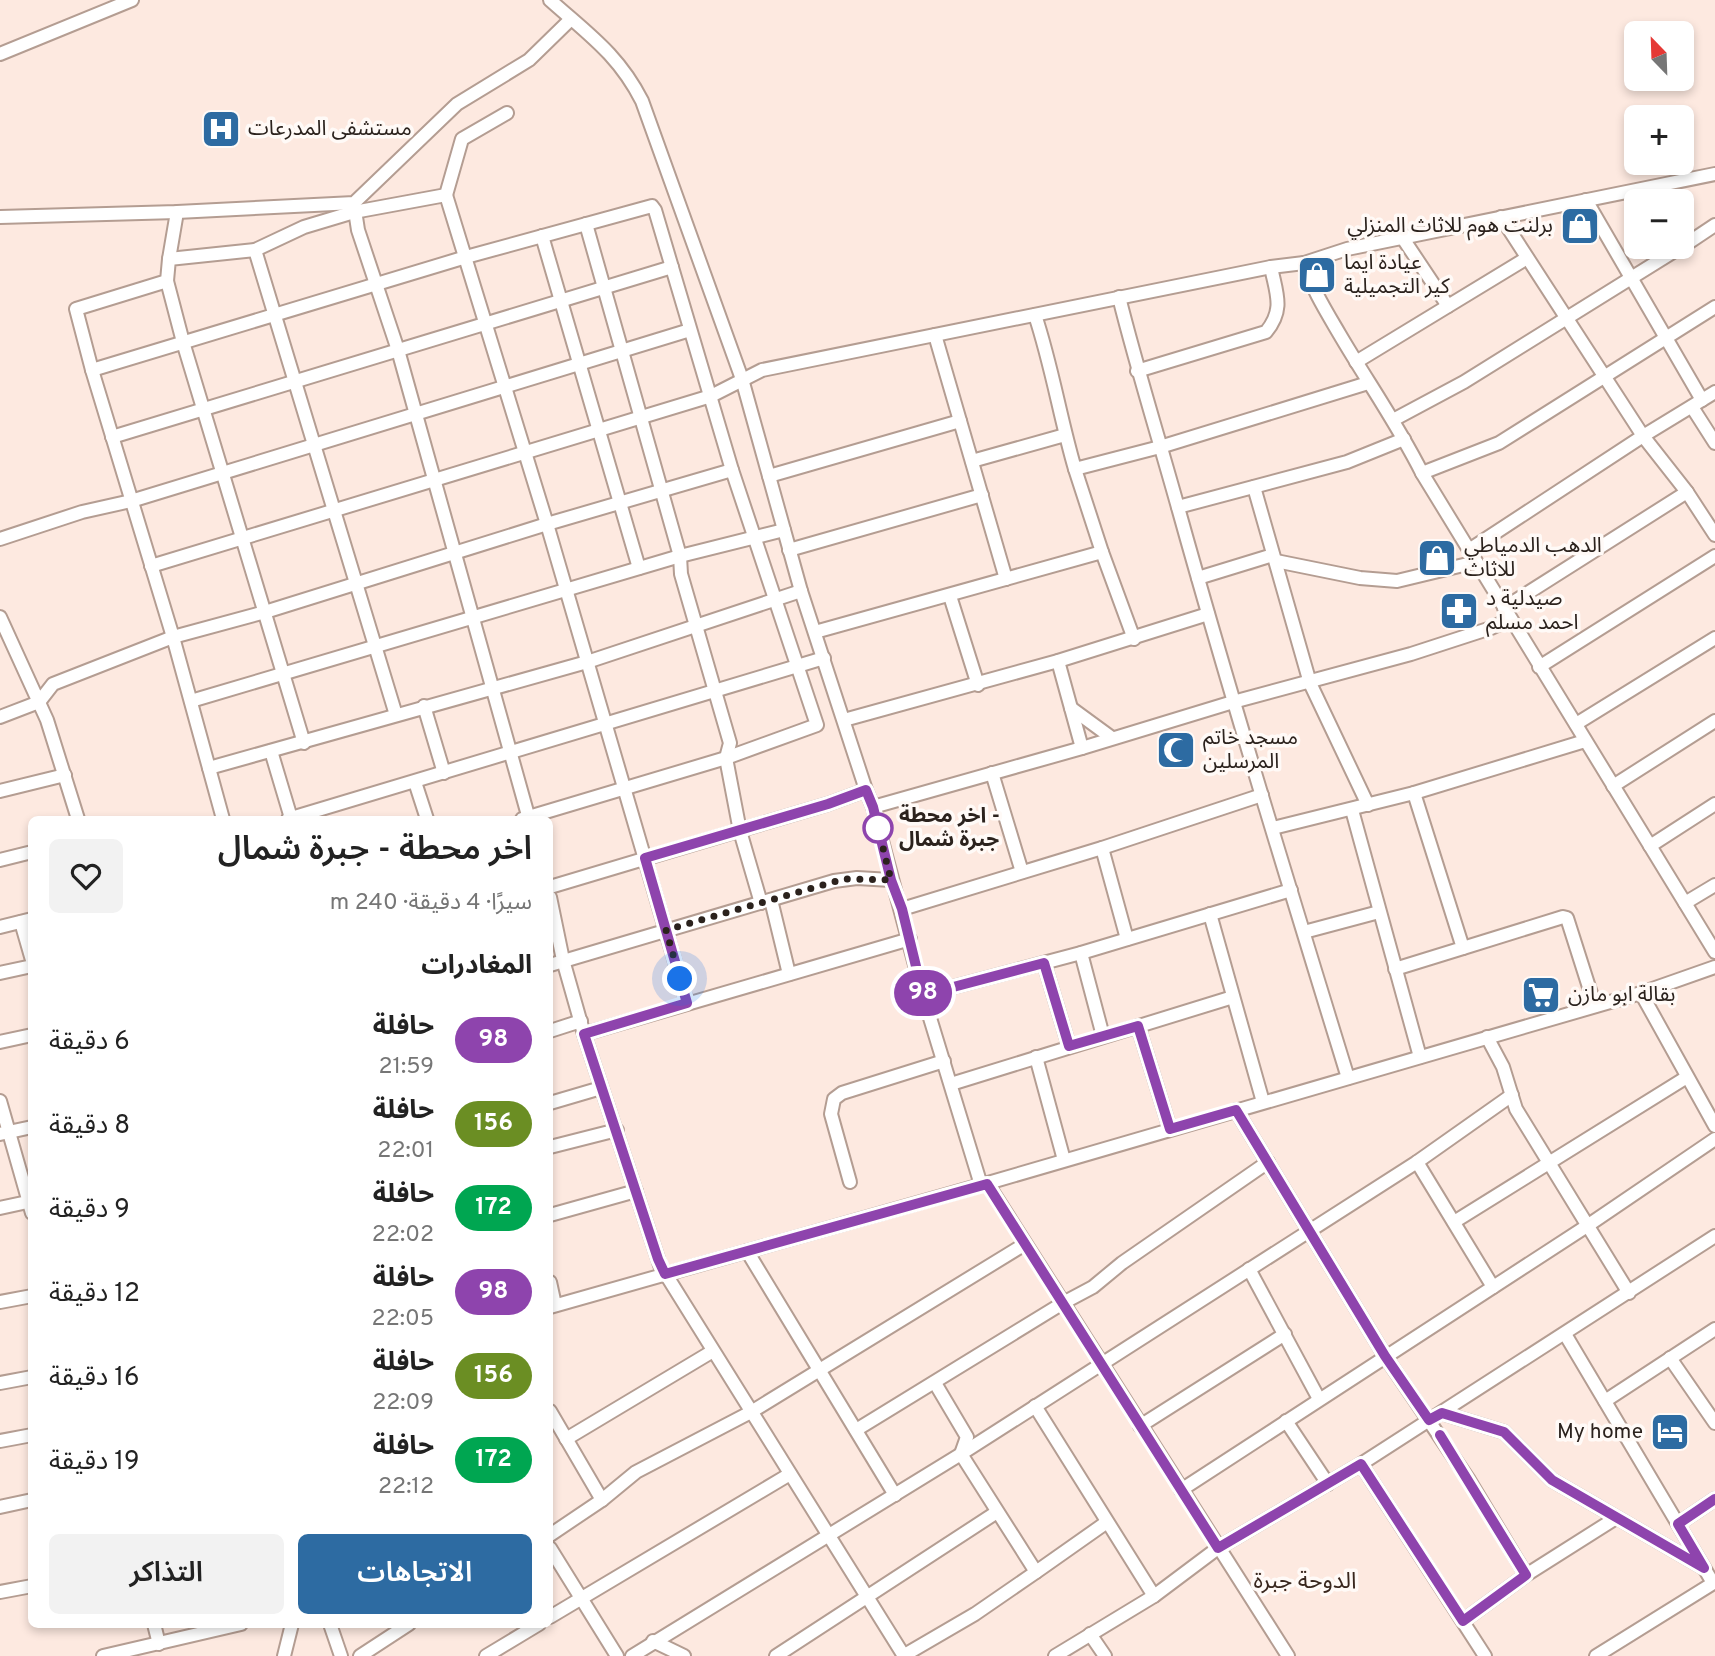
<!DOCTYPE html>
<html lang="ar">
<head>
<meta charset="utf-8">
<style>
  body { margin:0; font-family:Overpass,"Noto Sans Arabic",sans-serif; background:#f2f2f2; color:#222; direction:rtl; height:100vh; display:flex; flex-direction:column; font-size:26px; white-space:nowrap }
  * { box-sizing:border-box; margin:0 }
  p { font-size:23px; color:#767676 }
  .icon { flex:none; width:38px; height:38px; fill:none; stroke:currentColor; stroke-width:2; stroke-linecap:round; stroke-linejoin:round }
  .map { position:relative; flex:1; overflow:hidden; direction:ltr }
  .details { position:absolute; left:28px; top:816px; width:525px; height:812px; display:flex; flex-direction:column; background:#fff; border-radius:10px; box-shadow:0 4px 10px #0003; direction:rtl }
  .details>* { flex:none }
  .badge { padding:0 14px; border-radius:23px; font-size:24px; line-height:46px }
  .needle { width:46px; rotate:337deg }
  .tools { position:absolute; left:1624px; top:21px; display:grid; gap:14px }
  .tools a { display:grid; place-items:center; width:70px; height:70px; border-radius:10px; background:#fff; box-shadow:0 4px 10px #0003; font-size:35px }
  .you { position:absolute; width:35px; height:35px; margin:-18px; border:5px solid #fff; border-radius:50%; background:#1a73e8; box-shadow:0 0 0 10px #1a73e833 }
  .map>.badge { position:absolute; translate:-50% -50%; box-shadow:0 0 0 4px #fff }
  h2 { padding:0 21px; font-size:26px; line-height:63px }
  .round { display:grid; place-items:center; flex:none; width:74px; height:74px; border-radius:10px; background:#f2f2f2 }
  .headline { display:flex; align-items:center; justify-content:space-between; height:119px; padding:0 21px }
  h1 { font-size:33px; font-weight:600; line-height:52px }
  .button { display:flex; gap:14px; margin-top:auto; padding:14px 21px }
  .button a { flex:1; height:80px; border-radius:10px; background:#2d6ba2; color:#fff; font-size:28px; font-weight:600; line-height:80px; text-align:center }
  .button a+a { background:#f2f2f2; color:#222 }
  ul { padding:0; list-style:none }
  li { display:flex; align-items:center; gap:21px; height:84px; padding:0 21px }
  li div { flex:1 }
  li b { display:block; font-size:26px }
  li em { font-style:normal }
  li .badge { min-width:77px; font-weight:700; text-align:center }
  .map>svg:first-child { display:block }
</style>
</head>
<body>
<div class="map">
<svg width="1715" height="1656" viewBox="0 0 1715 1656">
  <rect width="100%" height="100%" fill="#fde9e0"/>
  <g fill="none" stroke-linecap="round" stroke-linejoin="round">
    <g stroke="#b49d92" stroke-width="16">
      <g id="minor">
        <path d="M550 0C588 34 618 54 642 101L742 379 801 591 866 790 873 807 923 995 981 1185"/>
        <polyline points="0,54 132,0"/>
        <polyline points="446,195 547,524 687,1003"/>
        <polyline points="1586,200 1702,400"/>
        <polyline points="354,204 358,230 398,350 529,819"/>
        <polyline points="0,217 177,212 354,203 457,104 529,60 571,19"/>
        <polyline points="1501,217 1643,436 1687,492 1715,535"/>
        <polyline points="586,224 680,556 681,574 730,743 726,758 740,831 761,903"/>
        <polyline points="542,236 639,568"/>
        <polyline points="1402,237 1448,306"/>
        <polyline points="1682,247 1715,225"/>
        <polyline points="255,250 396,715"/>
        <polyline points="169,259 177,212"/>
        <path d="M1304 263C1312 289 1326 311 1340 335 1367 381 1398 425 1422 473L1715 952"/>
        <polyline points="167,281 183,342 304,743"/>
        <path d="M1119 297C1137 369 1159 439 1179 511 1232 701 1290 889 1348 1078"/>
        <path d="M1035 315C1052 366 1060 418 1075 469L1160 447 1368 383"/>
        <polyline points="935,335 1006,579"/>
        <polyline points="1356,362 1527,258"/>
        <polyline points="92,370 466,257 652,206 655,210 732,470 817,725 726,758 522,819"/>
        <path d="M1137 371 1266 332C1285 309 1276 293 1271 267"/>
        <polyline points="1692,407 1715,443"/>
        <polyline points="1393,420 1464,382 1681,247"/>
        <polyline points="112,437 672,267"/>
        <polyline points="972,461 1065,435"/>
        <polyline points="1075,469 1102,552"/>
        <polyline points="1422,473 1499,443 1715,307"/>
        <polyline points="769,476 960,421"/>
        <polyline points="1254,487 1310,683 1368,805"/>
        <polyline points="1178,507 1347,462 1404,439"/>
        <polyline points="0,539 82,512 131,501 690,330"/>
        <polyline points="789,550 982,495"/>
        <polyline points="1469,550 1643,436 1715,392"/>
        <polyline points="1276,561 1360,578 1397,581 1476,562"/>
        <polyline points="151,566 711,396 762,370 1271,267 1304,263 1347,249 1715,174"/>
        <polyline points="1198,578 1273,555"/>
        <polyline points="950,596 978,685"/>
        <polyline points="1504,608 1687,492"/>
        <polyline points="0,617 47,720 78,819"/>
        <polyline points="815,632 1102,552 1134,639"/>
        <polyline points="1058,661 1082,748"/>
        <polyline points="1539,667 1715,556"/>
        <polyline points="191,701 680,556 784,530"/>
        <polyline points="424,706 444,773"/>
        <polyline points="1071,708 1112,738"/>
        <polyline points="0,717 39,702 53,684 173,637 265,612 547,524 732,470"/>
        <polyline points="844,720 1058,661 1208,614"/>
        <polyline points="1576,724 1715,638"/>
        <polyline points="271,751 291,818"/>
        <polyline points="209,768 587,662 801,591"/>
        <polyline points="992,773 1022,872"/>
        <polyline points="415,782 427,819"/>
        <polyline points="1613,786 1715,721"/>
        <polyline points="0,791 65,775"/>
        <polyline points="873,807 1082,748 1233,702 1411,654 1491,628 1510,619"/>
        <polyline points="1352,810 1420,1057"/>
        <polyline points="223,819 173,637 92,370 76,309 167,281 169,259 255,250 304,227 354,212 446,195 462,139 507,113"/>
        <polyline points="288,819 824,658"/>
        <polyline points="1273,828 1414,793 1585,741"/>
        <polyline points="1650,846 1715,804"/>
        <polyline points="1102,848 1127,939"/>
        <polyline points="0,860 32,852"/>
        <polyline points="550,887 828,804 866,790"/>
        <polyline points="550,897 563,960 584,1034 660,1265 904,1656"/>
        <polyline points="771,900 789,974"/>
        <polyline points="1685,903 1715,885"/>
        <polyline points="902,909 1102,848 1262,795"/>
        <polyline points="1210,914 1263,1102"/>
        <polyline points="21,922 32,960"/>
        <polyline points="0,927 32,919"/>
        <polyline points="1304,932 1379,912"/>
        <polyline points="1463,948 1563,917 1567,918 1595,1006"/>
        <polyline points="1081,953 1103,1036"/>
        <polyline points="1044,963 1069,1046"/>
        <polyline points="550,965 834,881 857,878 891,880"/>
        <polyline points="1395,969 1463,948 1414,793"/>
        <polyline points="0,973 32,966"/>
        <polyline points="1641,993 1715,1126"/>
        <polyline points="923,995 1081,953 1291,890"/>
        <polyline points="1138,1026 1170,1129"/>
        <polyline points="550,1031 581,1021"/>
        <polyline points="584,1034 910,939"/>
        <polyline points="1487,1037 1503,1067 1516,1109 1629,1293"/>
        <polyline points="0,1042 32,1035"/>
        <polyline points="1036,1057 1064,1160"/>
        <polyline points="951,1084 1233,997"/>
        <polyline points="0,1101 32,1213"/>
        <polyline points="550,1103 601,1088"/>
        <polyline points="1236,1110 1385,1356 1469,1480 1526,1575 1463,1621"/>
        <polyline points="0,1134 32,1127"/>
        <polyline points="550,1147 617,1130"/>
        <polyline points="1417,1162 1493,1287"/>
        <polyline points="850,1182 831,1114 834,1099 842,1093 944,1061"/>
        <polyline points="987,1183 1288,1656"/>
        <polyline points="0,1208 32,1201"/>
        <polyline points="550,1215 636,1191"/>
        <polyline points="1454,1222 1687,1077"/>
        <polyline points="747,1251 895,1495"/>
        <polyline points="1249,1269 1319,1399"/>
        <polyline points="550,1282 555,1305"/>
        <polyline points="0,1302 32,1296"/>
        <polyline points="550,1307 981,1185 1641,993 1715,967"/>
        <polyline points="1565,1334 1713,1583"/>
        <polyline points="1670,1358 1715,1423"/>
        <polyline points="0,1383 32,1377"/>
        <polyline points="935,1383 967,1437 961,1454 1036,1572 1107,1522"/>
        <polyline points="1605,1401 1715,1329"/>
        <polyline points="1035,1406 1154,1596"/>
        <polyline points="550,1411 602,1500"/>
        <polyline points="1442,1413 1504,1432 1552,1480 1704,1568"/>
        <polyline points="1286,1421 1328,1484"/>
        <polyline points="1140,1426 1285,1334"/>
        <polyline points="856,1430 1063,1303 1093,1287 1122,1263 1268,1162"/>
        <polyline points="566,1439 713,1351"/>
        <polyline points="0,1441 32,1435"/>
        <polyline points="1361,1464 1485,1656"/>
        <polyline points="1181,1490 1587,1226 1715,1139"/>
        <polyline points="0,1507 32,1500"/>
        <polyline points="1678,1524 1715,1499"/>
        <polyline points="550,1535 602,1500 636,1472 751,1412 1025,1244"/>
        <polyline points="550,1548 617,1656"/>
        <polyline points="1526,1575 1616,1518"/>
        <polyline points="0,1592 32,1586"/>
        <polyline points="550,1617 790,1474"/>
        <polyline points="154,1624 159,1644"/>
        <polyline points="330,1624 341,1656"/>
        <polyline points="1090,1634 1105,1656"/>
        <polyline points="653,1641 684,1656"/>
        <polyline points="103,1656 241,1624"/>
        <polyline points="284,1656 292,1624"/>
        <polyline points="360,1656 409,1624"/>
        <polyline points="486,1656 539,1624"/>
        <polyline points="632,1656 961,1454 1417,1162 1512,1095"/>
        <polyline points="776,1656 997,1512"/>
        <polyline points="903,1656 975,1614 1036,1572"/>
        <polyline points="1055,1656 1154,1596 1218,1548 1361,1464 1715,1236"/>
        <polyline points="1596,1656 1715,1582"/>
      </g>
    </g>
    <use href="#minor" stroke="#fff" stroke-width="12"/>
  </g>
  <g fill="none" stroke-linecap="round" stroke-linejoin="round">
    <g stroke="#fff" stroke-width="16">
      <polyline id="line" points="1440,1435 1526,1575 1463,1621 1361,1464 1218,1548 987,1184 665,1274 658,1259 584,1034 687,1003 645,858 828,804 866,790 873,807 891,880 902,909 923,995 1044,963 1069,1046 1138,1026 1170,1129 1236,1110 1385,1356 1429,1420 1442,1413 1504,1432 1552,1480 1704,1568 1678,1524 1715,1499"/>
    </g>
    <use href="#line" stroke="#8e44ad" stroke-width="10"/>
    <polyline stroke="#2b221d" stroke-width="7" stroke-dasharray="0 12.6" points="680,979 666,930 844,879 891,880 878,828"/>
  </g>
  <defs>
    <g id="hospital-square" transform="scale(2.0125)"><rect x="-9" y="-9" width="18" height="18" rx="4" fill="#2d6ba2" stroke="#fffaf7"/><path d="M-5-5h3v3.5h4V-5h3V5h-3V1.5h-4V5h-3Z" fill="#fff"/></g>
    <g id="shop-square" transform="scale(2.0125)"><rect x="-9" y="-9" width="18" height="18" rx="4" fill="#2d6ba2" stroke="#fffaf7"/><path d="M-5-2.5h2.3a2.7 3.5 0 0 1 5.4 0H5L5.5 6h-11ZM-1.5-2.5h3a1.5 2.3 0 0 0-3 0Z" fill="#fff"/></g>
    <g id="pharmacy-square" transform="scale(2.0125)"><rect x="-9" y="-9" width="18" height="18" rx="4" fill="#2d6ba2" stroke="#fffaf7"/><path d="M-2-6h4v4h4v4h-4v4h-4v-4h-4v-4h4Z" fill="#fff"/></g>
    <g id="mosque-square" transform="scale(2.0125)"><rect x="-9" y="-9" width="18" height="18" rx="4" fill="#2d6ba2" stroke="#fffaf7"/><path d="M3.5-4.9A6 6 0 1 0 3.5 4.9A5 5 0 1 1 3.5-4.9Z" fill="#fff"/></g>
    <g id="supermarket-square" transform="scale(2.0125)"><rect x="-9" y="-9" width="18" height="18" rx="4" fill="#2d6ba2" stroke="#fffaf7"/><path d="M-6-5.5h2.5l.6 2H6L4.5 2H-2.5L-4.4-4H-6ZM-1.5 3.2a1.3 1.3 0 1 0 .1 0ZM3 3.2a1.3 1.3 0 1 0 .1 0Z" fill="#fff"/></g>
    <g id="hotel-square" transform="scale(2.0125)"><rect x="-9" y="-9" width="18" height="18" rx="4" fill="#2d6ba2" stroke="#fffaf7"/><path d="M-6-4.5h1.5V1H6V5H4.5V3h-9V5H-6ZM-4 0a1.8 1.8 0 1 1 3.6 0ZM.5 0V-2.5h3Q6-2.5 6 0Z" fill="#fff"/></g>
  </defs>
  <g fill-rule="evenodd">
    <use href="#hospital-square" x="221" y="129"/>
    <use href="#shop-square" x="1580" y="226"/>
    <use href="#shop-square" x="1317" y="275"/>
    <use href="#shop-square" x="1437" y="558"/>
    <use href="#pharmacy-square" x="1459" y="611"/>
    <use href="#mosque-square" x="1176" y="750"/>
    <use href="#supermarket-square" x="1541" y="995"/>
    <use href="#hotel-square" x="1670" y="1432"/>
  </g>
  <circle fill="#fff" stroke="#8e44ad" stroke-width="3.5" cx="878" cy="828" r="14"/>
  <g text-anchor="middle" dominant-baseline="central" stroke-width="7" stroke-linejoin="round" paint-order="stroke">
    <g font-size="21" fill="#2b221d" stroke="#fffaf7" text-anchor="start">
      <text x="248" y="129">مستشفى المدرعات</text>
      <text x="1553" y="226" text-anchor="end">برلنت هوم للاثاث المنزلي</text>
      <text x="1344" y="263">عيادة ايما<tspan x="1344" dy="24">كير التجميلية</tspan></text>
      <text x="1464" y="546">الدهب الدمياطي<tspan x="1464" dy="24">للاثاث</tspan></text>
      <text x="1486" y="599">صيدلية د<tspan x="1486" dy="24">احمد مسلم</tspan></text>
      <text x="1203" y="738">مسجد خاتم<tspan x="1203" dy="24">المرسلين</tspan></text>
      <text x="1568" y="995">بقالة ابو مازن</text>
      <text x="1643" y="1432" text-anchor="end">My home</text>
    </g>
    <g font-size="21" font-weight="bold" fill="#2b221d" stroke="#fffaf7" text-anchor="start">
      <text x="899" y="816">اخر محطة -<tspan x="899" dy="24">جبرة شمال</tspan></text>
    </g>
    <g font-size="23" fill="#39271e" stroke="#fffaf7">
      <text x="1305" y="1582">الدوحة جبرة</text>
    </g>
  </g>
</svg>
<div class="tools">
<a><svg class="needle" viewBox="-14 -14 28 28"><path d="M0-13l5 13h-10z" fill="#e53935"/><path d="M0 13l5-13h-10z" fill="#767676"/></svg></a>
<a>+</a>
<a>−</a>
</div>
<div class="you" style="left:680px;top:979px"></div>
<b class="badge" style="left:923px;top:993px;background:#8e44ad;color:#fff">98</b>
<section class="details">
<div class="headline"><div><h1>اخر محطة - جبرة شمال</h1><p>سيرًا · 4 دقيقة · 240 m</p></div><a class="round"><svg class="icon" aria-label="heart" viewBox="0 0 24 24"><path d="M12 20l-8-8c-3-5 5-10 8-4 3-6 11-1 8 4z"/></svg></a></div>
<h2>المغادرات</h2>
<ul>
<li><span class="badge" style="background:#8e44ad;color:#fff">98</span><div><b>حافلة</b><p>21:59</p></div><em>6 دقيقة</em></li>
<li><span class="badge" style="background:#6b8e23;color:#fff">156</span><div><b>حافلة</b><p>22:01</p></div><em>8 دقيقة</em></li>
<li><span class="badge" style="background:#00a651;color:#fff">172</span><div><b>حافلة</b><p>22:02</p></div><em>9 دقيقة</em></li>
<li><span class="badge" style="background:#8e44ad;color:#fff">98</span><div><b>حافلة</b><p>22:05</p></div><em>12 دقيقة</em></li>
<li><span class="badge" style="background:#6b8e23;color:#fff">156</span><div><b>حافلة</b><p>22:09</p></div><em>16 دقيقة</em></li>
<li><span class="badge" style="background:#00a651;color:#fff">172</span><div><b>حافلة</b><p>22:12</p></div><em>19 دقيقة</em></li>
</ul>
<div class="button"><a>الاتجاهات</a><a>التذاكر</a></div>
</section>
</div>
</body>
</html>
